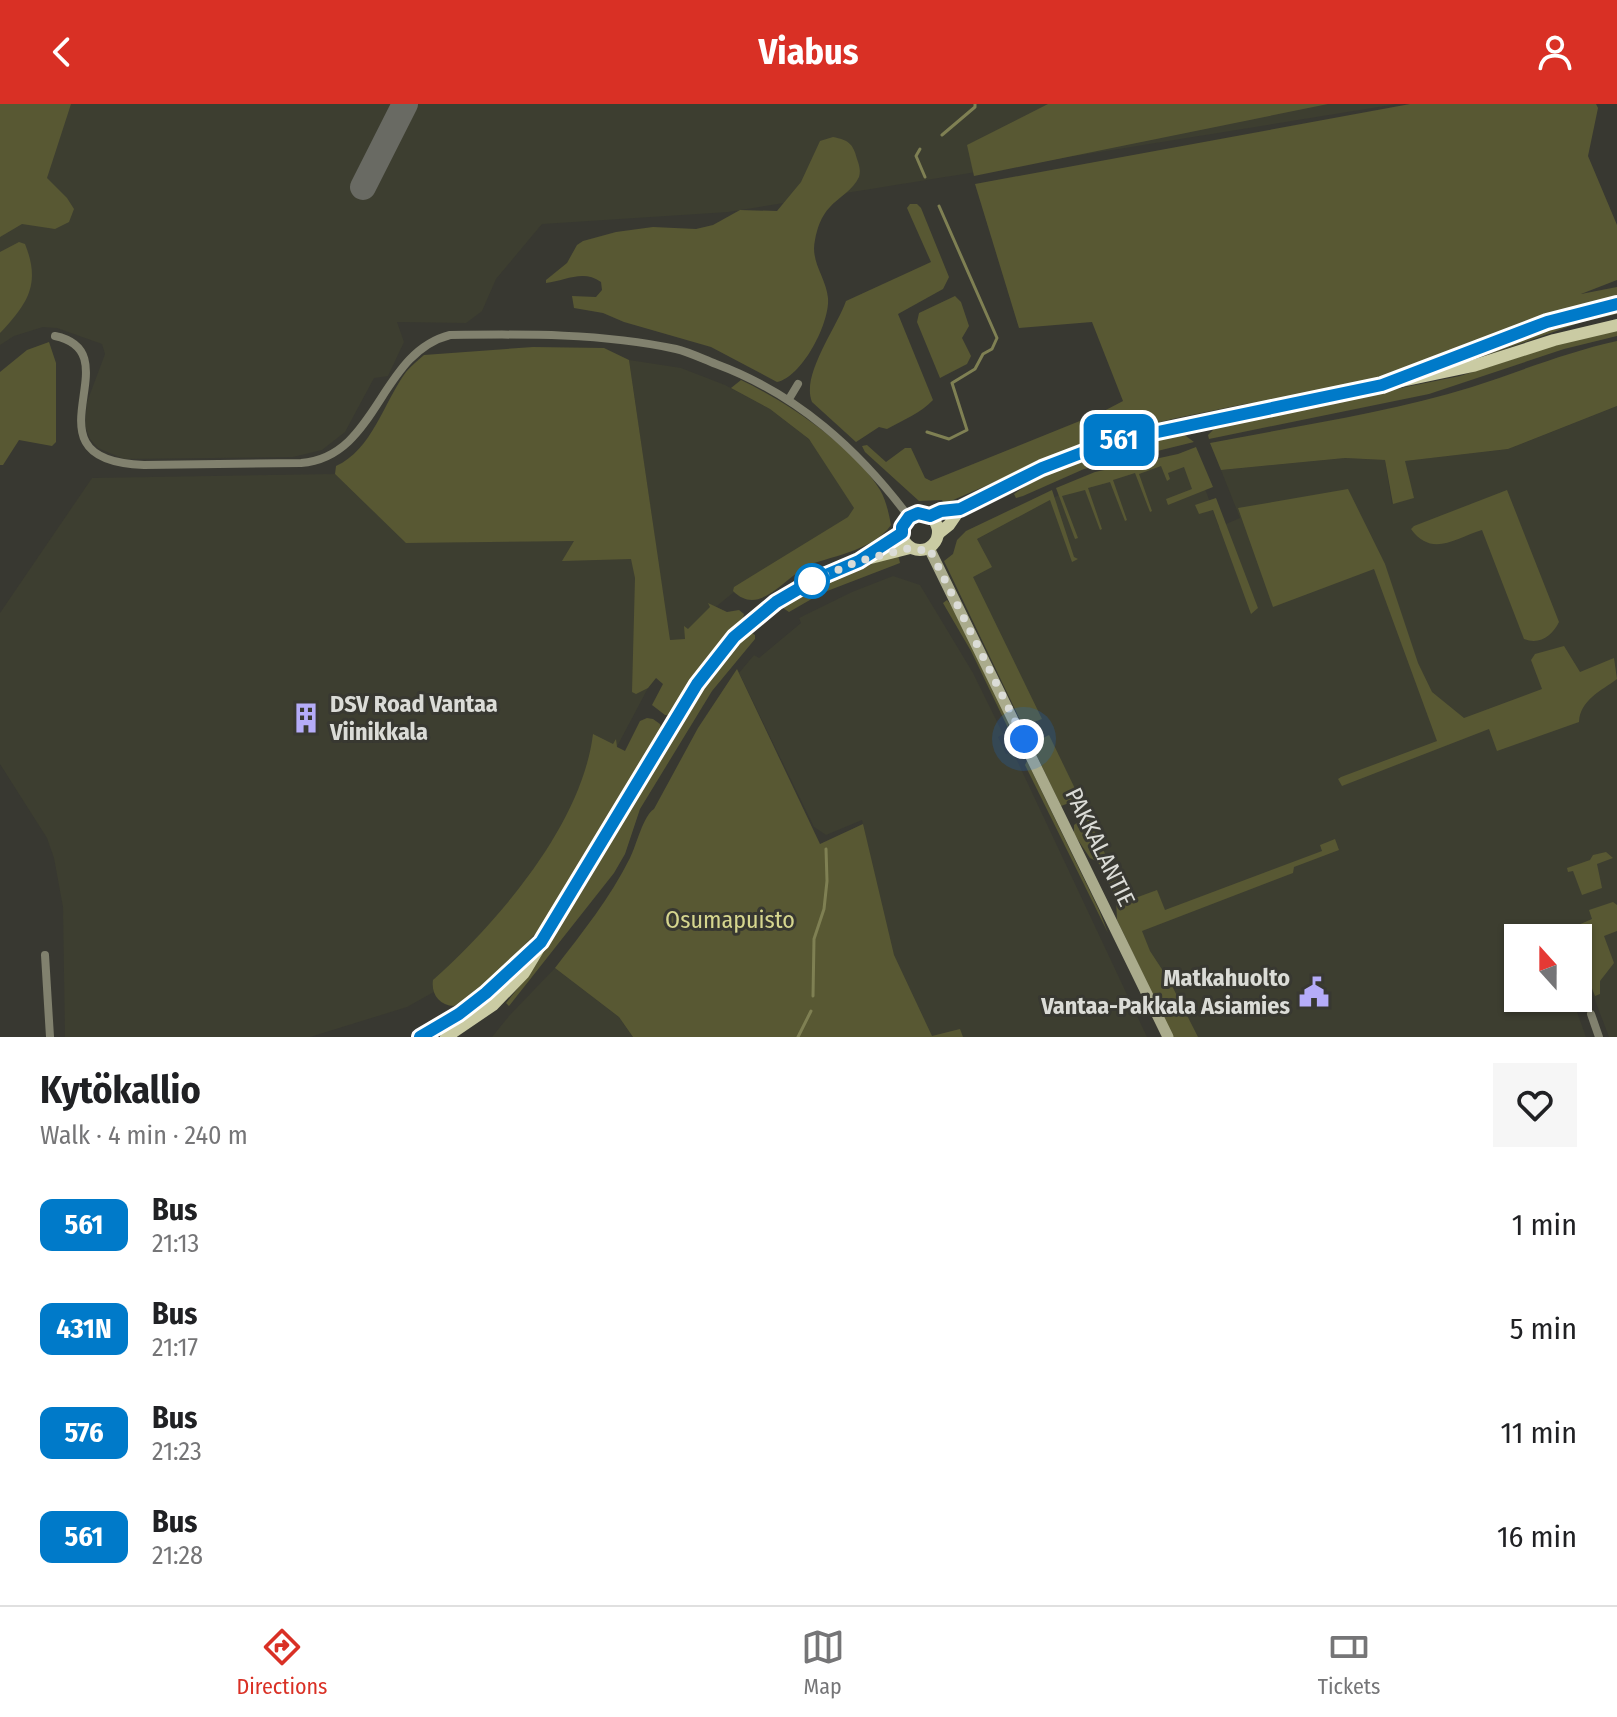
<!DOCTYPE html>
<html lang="en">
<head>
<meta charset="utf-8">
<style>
  body { margin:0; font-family:"Fira Sans Condensed",sans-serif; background:#f6f6f6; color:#202124; height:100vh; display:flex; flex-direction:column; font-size:30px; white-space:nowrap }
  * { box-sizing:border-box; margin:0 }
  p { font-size:26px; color:#757577 }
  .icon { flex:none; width:44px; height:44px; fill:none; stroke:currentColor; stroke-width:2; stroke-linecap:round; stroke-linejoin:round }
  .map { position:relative; height:933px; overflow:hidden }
  .details { display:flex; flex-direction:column; background:#fff; flex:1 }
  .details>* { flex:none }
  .badge { padding:0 16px; border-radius:12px; font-size:28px; line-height:52px }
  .needle { width:52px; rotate:339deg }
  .buttons { position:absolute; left:1504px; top:820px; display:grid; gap:16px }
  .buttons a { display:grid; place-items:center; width:88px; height:88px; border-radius:0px; background:#fff; box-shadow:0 2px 6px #0004; font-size:40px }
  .you { position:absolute; width:40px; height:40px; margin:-20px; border:6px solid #fff; border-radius:50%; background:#1a73e8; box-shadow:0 0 0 12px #1a73e833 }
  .map>.badge { position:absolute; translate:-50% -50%; box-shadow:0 0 0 4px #fff }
  .round { display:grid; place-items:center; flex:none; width:84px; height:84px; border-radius:0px; background:#f6f6f6 }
  .headline { display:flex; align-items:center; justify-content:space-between; height:136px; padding:0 40px }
  h1 { font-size:38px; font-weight:700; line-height:60px }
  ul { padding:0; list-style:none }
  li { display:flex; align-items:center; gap:24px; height:104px; padding:0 40px }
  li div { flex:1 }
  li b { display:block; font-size:30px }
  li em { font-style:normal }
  li .badge { min-width:88px; font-weight:700; text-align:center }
  header { display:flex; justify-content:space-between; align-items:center; height:104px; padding:0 40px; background:#d93025; color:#fff; font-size:36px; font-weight:700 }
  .tab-bar { display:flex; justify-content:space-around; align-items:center; height:112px; border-top:2px solid #e0e0e0; background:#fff; font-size:22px; color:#757577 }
  .tab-bar a { display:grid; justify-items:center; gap:4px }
  .tab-bar .current { color:#d93025 }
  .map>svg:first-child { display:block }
</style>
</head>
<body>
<header><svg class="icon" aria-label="back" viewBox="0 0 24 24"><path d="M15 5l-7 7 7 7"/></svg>Viabus<svg class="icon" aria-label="person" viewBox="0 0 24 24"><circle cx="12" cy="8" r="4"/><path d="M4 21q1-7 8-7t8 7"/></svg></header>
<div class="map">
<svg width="1617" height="933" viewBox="0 0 1617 933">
  <rect width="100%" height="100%" fill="#383831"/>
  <g fill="#3d3e30">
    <polygon points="0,0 1397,0 728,108 542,120 496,175 482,207 466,219 397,218 404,238 388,272 374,274 345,328 322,346 293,353 124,355 98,344 90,335 85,322 87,298 105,250 102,240 57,224 43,223 14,232 0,241"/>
    <polygon points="629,256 681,264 725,281 770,305 804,331 824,350 865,409 745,479 712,506 648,584 567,737 448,880 407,903 310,933 65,933 63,803 54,754 47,734 0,660 0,509 92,374 335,370 407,439 655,435"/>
    <polygon points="1617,302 1617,933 1609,933 1590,883 1578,886 1578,834 1518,834 1518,894 1572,894 1586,933 1186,933 962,459 977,435 1083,378 1176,353 1203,379 1219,423 1240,414 1221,366 1345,354 1385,356 1392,400 1404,357 1508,345"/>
    <polygon points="893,472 920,481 973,569 1003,630 998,633 1006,650 1013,648 1147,933 903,933 862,716 826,731 814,723 739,569 754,551 759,554 801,519 799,514 852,488"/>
    <polygon points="555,864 619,913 633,933 492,933 509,912"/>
  </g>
  <g fill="#585833">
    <polygon points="0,0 71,0 47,74 67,94 74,105 69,118 55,125 22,120 0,133"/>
    <polygon points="1048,0 1328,0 974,72 967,41"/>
    <polygon points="1410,0 1596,0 1598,4 1588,52 1617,121 1617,176 1581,190 1617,183 1617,194 1526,219 1451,250 1372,276 1284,296 1245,300 1172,315 1086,338 944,400 942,396 919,397 865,348 862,342 867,341 886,358 905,344 911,344 925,374 931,377 1102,308 1123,297 1092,218 1019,224 975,80"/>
    <path d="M833 33C848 36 853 39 857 55 859 61 861 66 859 73 854 85 838 94 830 103 821 112 817 125 815 136 810 158 826 173 828 194 830 219 802 273 777 278L711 243 624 218 603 209 574 204 572 192 596 193 602 186 601 178C583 165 565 177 546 179V176L567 159 577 141 583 137 616 128 653 123 696 125 713 121 740 106 777 107 801 78 820 37Z"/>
    <path d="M910 100H917L921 104 949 173 943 185 898 210 933 296C921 309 903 316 887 325L879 323 856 338 812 298C801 271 836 225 846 197L931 158 907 104Z"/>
    <path d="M19 138 25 140C41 180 28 199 0 229V148Z"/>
    <polygon points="955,192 961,198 969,222 962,234 971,252 967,260 940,274 917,218 919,209"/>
    <polygon points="1617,206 1617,210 1582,218 1467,258 1466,253 1549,224"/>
    <polygon points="1617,225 1617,232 1564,245 1429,290 1209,335 1208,331 1218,321 1460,272 1559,240"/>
    <path d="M1617 237V302L1508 345 1405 357 1414 394 1393 400 1385 356 1345 354 1221 366 1210 339C1297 322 1387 309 1472 283 1521 267 1567 248 1617 237Z"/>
    <polygon points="49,238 56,259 56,338 52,342 19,336 3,361 0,361 0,268 27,246"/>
    <path d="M533 243 604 244 629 256 670 536 685 535 684 522 688 525 710 503 708 499 727 508 739 506 744 510 742 518 704 558 671 611H665L652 601 663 580 656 574 648 584 636 590 632 588 635 474 631 455 562 457 574 437 406 439 335 370 336 362C372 346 384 298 406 268 411 262 418 256 424 251Z"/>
    <path d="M741 276C787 298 853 342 880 386 886 396 889 410 891 421 873 447 828 453 802 463L803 465C781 478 758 512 733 487L734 483 848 413 854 404 809 335 770 305 731 284Z"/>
    <polygon points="1182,329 1194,338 1084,365 1023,392 1016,394 1014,390 1043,370 1087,352"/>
    <polygon points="1196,343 1213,383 1168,401 1166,395 1192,385 1184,363 1168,369 1170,375 1167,377 1161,362 1139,370 1152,407 1150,408 1135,369 1113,376 1127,416 1125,417 1110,378 1088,384 1102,425 1100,426 1085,386 1062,392 1078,434 1075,435 1056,384 1095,368 1178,350"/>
    <path d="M1348 385 1385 460 1418 559 1432 588 1464 614 1542 585 1531 556 1535 550 1564 542 1580 568 1614 554 1617 575C1601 587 1580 596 1579 618L1497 647 1489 625 1342 682 1338 675 1341 673 1437 637 1374 465 1273 503 1238 404Z"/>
    <polygon points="1052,386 1074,453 1078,455 1072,458 1050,396 977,435 992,463 973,473 1042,615 1023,622 944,457 953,450 957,436 966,427"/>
    <path d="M1507 386 1559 518C1552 532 1540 541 1524 535L1482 426C1455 434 1432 454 1411 425L1414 422Z"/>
    <polygon points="1216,394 1258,504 1251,510 1213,406 1199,410 1195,401"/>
    <path d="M898 451 900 459 822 489 789 508 783 504C799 482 870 461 898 451Z"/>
    <polygon points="947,496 956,508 1009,619 1008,624 971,547 943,499"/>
    <polygon points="750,528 755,531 755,535 712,587 640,705 625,750 614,769 509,902 506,899 522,879 583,786 706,577"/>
    <path d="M737 565 820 740 863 720 894 851 932 932 960 925 963 933H633L619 913 555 864C582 829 610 794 630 754 637 740 643 712 654 705L698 624Z"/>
    <path d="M647 614 653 615 660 620 662 628 573 778 545 820 489 877 469 893 454 902C439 901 431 890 433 876 499 817 582 720 593 630L613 640 616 635 617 643 625 647 640 617Z"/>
    <polygon points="1049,631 1080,695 1061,702 1034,646 1041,635"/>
    <polygon points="1027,657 1099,806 1108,829 1025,661"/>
    <polygon points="1087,711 1127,797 1157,786 1165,806 1322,747 1320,741 1335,735 1339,746 1294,763 1293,769 1142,827 1150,847 1169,876 1198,933 1173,933 1117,816 1116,794 1098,758 1090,754 1074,730 1074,721"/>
    <polygon points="1606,748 1613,754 1597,760 1602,784 1582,791 1573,767 1568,768 1567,764 1590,756 1593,751"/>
    <polygon points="1613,798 1617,801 1617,827 1604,832 1614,859 1600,877 1600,890 1595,892 1578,849 1578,834 1572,834 1569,825 1592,815 1589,806"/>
  </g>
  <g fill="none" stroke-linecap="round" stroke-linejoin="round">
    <g stroke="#7f8053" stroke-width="3">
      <polyline points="942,31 975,3 975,0"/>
      <polyline points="920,45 916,52 925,73"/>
      <polyline points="927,328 949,335 967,326 952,279 975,265 983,250 992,245 997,234 939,102"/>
      <polyline points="813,892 814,835 824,805 827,777 826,745"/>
      <polyline points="798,933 811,907"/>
    </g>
    <polyline stroke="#696a63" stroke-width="26" points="363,83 405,0"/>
    <g stroke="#81816e" stroke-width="8">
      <path d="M55 232C136 249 17 357 144 361L301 359C378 353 379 249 450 231 525 230 602 229 676 245 689 248 703 255 716 260 797 290 858 345 909 413"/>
      <polyline points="789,295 798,280"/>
      <polyline points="45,851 50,933"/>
      <polyline points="1591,910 1599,933"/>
    </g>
    <polyline stroke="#aaab8c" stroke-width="11" points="929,444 1168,933"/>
    <g stroke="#cacba3" stroke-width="12">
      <polyline points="1414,268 1547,218 1617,200"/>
      <circle cx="920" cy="428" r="18"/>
      <polyline points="930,412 941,407 960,405 1042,364 1110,338 1473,262 1554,236 1617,221"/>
      <polyline points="939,429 949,421 960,405"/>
      <polyline points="868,452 902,429"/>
      <polyline points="420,933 459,910 486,889 533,845"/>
      <polyline points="446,933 493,901 524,869 697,580 722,546 767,504 794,487 859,457 910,444"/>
    </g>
  </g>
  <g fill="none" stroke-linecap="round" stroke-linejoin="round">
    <g stroke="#fff" stroke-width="18">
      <polyline id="line" points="420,933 459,910 486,889 541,838 697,580 734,533 776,498 812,477 859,457 902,429 902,423 909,413 918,409 930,412 941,407 960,405 1042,364 1110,338 1382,281 1547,218 1617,200"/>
    </g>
    <use href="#line" stroke="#007ac9" stroke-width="12"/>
    <polyline stroke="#dbdcd7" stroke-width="8" stroke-dasharray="0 14.4" points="812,477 859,457 910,444 922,446 929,444 1024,635"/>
  </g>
  <defs>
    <g id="building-bare" transform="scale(2.4)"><path d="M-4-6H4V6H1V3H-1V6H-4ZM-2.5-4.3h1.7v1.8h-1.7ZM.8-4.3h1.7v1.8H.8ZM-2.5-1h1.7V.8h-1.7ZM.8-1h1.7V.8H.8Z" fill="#b5acf9" stroke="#383831" stroke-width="2.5" paint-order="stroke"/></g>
    <g id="civic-bare" transform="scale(2.4)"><path d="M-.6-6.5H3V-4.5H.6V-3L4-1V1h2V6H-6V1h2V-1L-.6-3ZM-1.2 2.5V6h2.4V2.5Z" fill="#b5acf9" stroke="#383831" stroke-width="2.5" paint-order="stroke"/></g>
  </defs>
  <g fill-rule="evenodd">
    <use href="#building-bare" x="306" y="614"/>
    <use href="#civic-bare" x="1314" y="888"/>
  </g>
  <circle fill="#fff" stroke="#007ac9" stroke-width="4" cx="812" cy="477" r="16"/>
  <g text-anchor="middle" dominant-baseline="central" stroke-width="6" stroke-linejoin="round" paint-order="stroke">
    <g font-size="24" font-weight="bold" fill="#dbdcd7" stroke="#383831" text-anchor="start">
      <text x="330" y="600">DSV Road Vantaa<tspan x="330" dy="28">Viinikkala</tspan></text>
      <text x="1290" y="874" text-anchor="end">Matkahuolto<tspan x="1290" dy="28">Vantaa-Pakkala Asiamies</tspan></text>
    </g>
    <g font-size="24" fill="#dbdcd7" stroke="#383831">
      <text transform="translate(1100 743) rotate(64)">PAKKALANTIE</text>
    </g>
    <g font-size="24" fill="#d6d68e" stroke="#383831">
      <text x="730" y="816">Osumapuisto</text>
    </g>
  </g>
</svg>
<div class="buttons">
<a><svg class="needle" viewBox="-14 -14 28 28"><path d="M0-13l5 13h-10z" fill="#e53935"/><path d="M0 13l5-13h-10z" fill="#757577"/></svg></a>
</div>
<div class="you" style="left:1024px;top:635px"></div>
<b class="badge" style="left:1119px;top:336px;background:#007ac9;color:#fff">561</b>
</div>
<section class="details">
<div class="headline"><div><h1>Kytökallio</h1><p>Walk · 4 min · 240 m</p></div><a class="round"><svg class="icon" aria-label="heart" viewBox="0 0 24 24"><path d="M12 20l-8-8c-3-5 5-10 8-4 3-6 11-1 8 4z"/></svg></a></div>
<ul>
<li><span class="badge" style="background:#007ac9;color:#fff">561</span><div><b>Bus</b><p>21:13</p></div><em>1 min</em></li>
<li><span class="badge" style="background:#007ac9;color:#fff">431N</span><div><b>Bus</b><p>21:17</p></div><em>5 min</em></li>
<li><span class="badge" style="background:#007ac9;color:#fff">576</span><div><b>Bus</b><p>21:23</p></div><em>11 min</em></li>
<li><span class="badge" style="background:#007ac9;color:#fff">561</span><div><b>Bus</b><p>21:28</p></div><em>16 min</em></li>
</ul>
</section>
<nav class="tab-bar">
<a class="current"><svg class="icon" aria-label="directions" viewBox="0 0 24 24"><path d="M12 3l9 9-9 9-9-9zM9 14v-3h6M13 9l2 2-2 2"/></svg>Directions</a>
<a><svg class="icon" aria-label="map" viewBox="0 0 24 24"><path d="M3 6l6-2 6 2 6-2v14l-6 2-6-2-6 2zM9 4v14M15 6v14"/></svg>Map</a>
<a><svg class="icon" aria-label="tickets" viewBox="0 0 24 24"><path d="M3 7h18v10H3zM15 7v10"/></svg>Tickets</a>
</nav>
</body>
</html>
